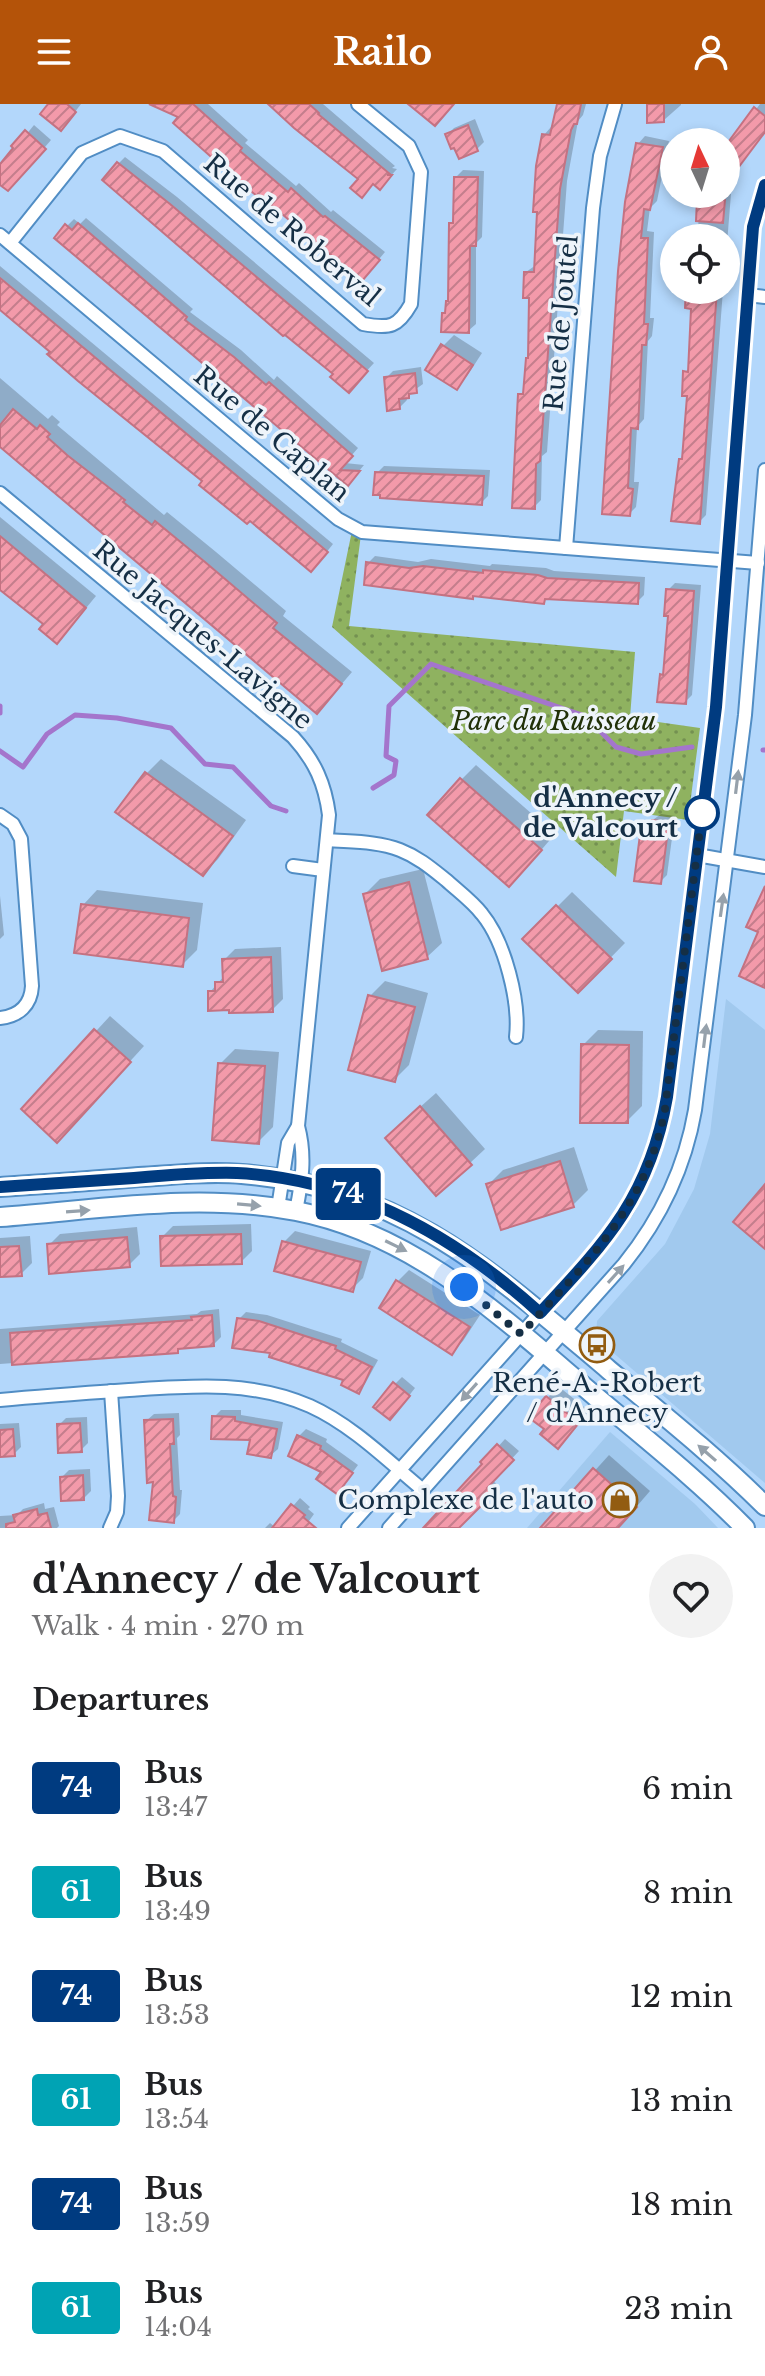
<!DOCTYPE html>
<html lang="en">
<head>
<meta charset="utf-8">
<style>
  body { margin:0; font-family:"Libre Baskerville",serif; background:#f2f2f2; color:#202124; height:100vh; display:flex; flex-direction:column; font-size:30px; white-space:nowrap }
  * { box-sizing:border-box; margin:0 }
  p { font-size:26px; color:#757577 }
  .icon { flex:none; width:44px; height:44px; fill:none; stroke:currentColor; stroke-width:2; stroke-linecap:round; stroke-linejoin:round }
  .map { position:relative; height:1424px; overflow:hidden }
  .side { display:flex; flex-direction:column; background:#fff; flex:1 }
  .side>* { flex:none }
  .badge { padding:0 16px; border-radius:6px; font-size:28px; line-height:52px }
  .needle { width:52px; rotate:356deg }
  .controls { position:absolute; left:660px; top:24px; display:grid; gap:16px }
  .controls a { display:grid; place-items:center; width:80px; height:80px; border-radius:50%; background:#fff; box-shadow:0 4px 12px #0003; font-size:40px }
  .you { position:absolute; width:40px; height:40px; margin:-20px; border:6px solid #fff; border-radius:50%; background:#1a73e8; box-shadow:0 0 0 12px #1a73e833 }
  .map>.badge { position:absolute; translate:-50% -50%; box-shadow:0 0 0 4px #fff }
  h2 { padding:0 32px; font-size:30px; line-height:72px }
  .round { display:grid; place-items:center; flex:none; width:84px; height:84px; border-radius:42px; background:#f2f2f2 }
  .overview { display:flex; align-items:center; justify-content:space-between; height:136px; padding:0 32px }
  h1 { font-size:38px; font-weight:800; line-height:60px }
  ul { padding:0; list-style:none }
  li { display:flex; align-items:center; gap:24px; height:104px; padding:0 32px }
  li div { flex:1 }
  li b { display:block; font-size:30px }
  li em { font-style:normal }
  li .badge { min-width:88px; font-weight:700; text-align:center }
  header { display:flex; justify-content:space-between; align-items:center; height:104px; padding:0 32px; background:#b45309; color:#fff; font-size:36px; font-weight:800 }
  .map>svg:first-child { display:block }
</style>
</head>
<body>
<header><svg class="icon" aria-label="menu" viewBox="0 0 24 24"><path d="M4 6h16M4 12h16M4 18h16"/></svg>Railo<svg class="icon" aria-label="person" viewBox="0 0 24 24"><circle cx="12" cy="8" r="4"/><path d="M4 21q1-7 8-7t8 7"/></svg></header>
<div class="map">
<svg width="765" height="1424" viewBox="0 0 765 1424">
  <defs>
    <pattern id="grass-dots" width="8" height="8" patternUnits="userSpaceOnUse" patternTransform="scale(2)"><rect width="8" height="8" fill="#8fb260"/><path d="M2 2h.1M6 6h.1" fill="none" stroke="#749151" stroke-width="1.8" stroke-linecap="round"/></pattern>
    <pattern id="building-hatch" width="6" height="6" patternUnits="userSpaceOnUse" patternTransform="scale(2)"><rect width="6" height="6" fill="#f39aaa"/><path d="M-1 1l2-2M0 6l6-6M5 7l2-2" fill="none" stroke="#c47e8c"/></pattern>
  </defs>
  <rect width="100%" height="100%" fill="#b3d7fb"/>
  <g fill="#a1c9ee">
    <polygon points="726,895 765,926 765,1379 596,1234 597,1217 665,1140 694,1085 710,1030"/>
    <polygon points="610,1328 695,1400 718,1424 527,1424"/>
  </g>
  <polygon fill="url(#grass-dots)" points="353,422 362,423 349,522 635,548 630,614 700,624 688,716 624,707 616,773 332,523"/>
  <g fill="#0003">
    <polygon points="51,0 81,0 68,17"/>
    <polygon points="154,0 208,0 248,36 245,39 296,82 299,79 331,108 333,106 385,148 369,167 181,12"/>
    <polygon points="270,0 323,0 395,62 392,64 397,65 387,76 374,78 360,75"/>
    <polygon points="559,0 586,0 583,11 578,17 567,77 547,348 542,352 541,396 534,403 520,291 526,285 530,252 531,192 526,168 536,161 544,31 551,23 554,24"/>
    <polygon points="649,0 681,0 681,1 664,16"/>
    <polygon points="760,0 765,0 765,28 726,67 726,45"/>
    <polygon points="475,15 484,38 477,45 460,52 447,31 454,24"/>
    <polygon points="34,21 51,36 15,78 0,78 0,63"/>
    <polygon points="645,32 669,37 657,97 650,104 647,127 654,128 650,214 654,214 652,232 648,237 644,315 637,323 634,378 639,378 636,403 629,410 604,408 638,40"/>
    <polygon points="125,53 177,93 374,259 348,287 336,269 118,60"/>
    <polygon points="463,66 484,67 482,133 476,139 476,220 468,227 444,210 450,195 451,120 455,116 456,73"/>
    <polygon points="705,90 731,90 726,152 726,134 698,134 699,96"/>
    <polygon points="86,114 193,205 190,208 241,246 274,276 277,272 358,344 345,359 364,361 354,373 348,380 67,122 74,115 80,120"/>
    <polygon points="0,162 333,440 318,459 205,377 0,205"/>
    <polygon points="688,186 723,186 706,411 699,418 680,356 685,351 689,290 685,268 691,263 694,203"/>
    <polygon points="454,231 482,249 467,272 456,283 443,242"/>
    <polygon points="421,263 423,280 406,292 407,296 400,303 386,274 393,267"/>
    <polygon points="0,274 48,315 52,311 60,318 57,321 164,411 167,408 216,448 286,507 283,512 352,568 328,596 0,340"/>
    <polygon points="384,362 490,366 488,392 481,399 377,369"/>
    <polygon points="0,413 96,492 68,526 46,519 0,481"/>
    <polygon points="375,452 418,458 431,455 490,462 492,460 546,464 554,467 645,473 644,491 637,498 548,493 544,497 448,491 368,459"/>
    <polygon points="675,479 701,481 692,591 685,598 661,571 665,568 670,510 668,486"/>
    <polygon points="161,655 246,716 218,755 203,770 147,669"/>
    <polygon points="476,661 555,730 524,766 461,676"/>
    <polygon points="661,710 675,712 667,771 660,778 642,724"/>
    <polygon points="423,765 442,839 427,853 365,790 380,775"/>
    <polygon points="97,786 203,799 197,846 182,861 83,801"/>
    <polygon points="572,788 625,839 578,887 525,835"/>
    <polygon points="0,792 4,831 0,835"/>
    <polygon points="281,843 283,895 272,906 210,888 225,871 224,856 235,845"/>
    <polygon points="385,877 428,889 409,961 394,976 370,892"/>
    <polygon points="110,912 144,942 72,1021 24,1005"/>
    <polygon points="598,926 643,927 642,1002 627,1017 583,941"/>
    <polygon points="235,945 279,948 273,1023 258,1038 220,960"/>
    <polygon points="436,989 485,1045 470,1059 402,1019"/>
    <polygon points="574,1043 588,1086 573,1101 488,1081 503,1066"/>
    <polygon points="251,1120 252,1147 241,1158 162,1133 173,1122"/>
    <polygon points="137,1123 140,1150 129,1161 49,1141 60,1130"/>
    <polygon points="295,1127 371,1147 363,1174 352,1185 284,1138"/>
    <polygon points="30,1132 32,1159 21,1170 0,1171 0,1134"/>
    <polygon points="409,1166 480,1211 463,1237 452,1248 398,1177"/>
    <polygon points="219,1205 221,1233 214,1240 182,1242 177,1247 0,1260 0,1225 197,1210 201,1207"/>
    <polygon points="246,1208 267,1211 342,1235 341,1238 378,1256 365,1280 358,1288 346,1274 272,1248 239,1215"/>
    <polygon points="402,1273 415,1284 397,1307 395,1280"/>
    <polygon points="558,1282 589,1307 569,1332 531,1313"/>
    <polygon points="221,1306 241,1306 241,1311 283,1318 278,1345 270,1352 252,1335 214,1313"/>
    <polygon points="179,1309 180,1331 177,1334 180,1386 182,1386 180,1410 173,1417 155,1376 146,1317 154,1310"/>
    <polygon points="87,1313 88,1339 81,1346 59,1321 66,1314"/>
    <polygon points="19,1319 21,1343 14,1350 0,1352 0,1320"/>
    <polygon points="306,1325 327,1335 326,1338 358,1361 344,1380 325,1367 299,1332"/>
    <polygon points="505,1335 519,1347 492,1376 498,1381 459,1424 425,1424"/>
    <polygon points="609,1351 650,1387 618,1424 543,1424"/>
    <polygon points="90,1365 91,1387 84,1394 62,1373 69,1366"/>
    <polygon points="300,1394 310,1403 308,1405 314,1410 304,1424 265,1424 270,1419 275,1423"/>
    <polygon points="44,1399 45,1405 54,1403 59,1422 57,1424 0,1424 0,1412 17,1411 23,1405"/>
  </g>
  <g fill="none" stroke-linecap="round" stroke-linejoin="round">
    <g stroke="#a475cc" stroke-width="5">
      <polyline points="0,602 0,609"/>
      <polyline points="763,646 765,646"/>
      <polyline points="0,647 23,663 47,630 75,611 117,614 171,624 205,660 233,663 271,702 286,707"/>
      <polyline points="373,684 394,671 396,657 386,652 389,602 431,560 585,612 616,643 641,650 692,643"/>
    </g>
  </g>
  <g fill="url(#building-hatch)" stroke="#c47282" stroke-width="2">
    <polygon points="48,0 67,0 76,8 61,27 40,10"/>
    <polygon points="149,0 193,0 242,44 240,47 288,88 291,84 323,113 325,112 380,156 362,177 258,90 257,92 237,76 173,19 178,13"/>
    <polygon points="268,0 309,0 319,9 318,10 390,70 387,71 392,71 380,86 373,80 362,94 350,84 358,75 294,24"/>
    <polygon points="408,0 454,0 435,22"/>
    <polygon points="557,0 581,0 577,20 574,20 571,26 560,85 540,357 536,360 535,405 512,404 518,290 523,290 526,254 528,254 529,194 523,194 524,168 534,168 537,108 533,108 536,62 542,30 550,31"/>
    <polygon points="647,0 664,0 664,18 647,19"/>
    <polygon points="754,3 765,12 765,28 726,80 726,41"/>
    <polygon points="468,21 478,47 459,55 454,44 451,45 445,30"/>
    <polygon points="25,26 46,45 8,87 0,81 0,60 13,44 11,42"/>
    <polygon points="636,39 663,43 650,106 644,105 641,134 648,134 644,220 648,220 646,241 642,241 638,325 631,324 628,384 633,385 630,412 602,410 618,167 625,98"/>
    <polygon points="117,58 170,100 368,267 349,289 330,273 333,270 285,231 283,232 102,76"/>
    <polygon points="454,73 478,73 476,142 470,142 469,229 441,228 442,209 445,209 446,197 448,197 449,119 453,119"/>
    <polygon points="697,95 725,96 723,119 696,117"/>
    <polygon points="78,119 187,213 185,216 234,253 266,281 269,278 353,352 340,366 360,367 348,382 54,134 65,120 72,126"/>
    <polygon points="0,174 328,448 311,468 250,417 247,420 199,381 202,377 78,277 47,250 50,248 0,206"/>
    <polygon points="686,186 717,186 700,420 671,417 679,355 682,355 687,292 682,292 683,267 688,268 691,205 685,204"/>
    <polygon points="441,240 473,261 457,286 425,266"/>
    <polygon points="415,269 417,289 409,290 409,294 399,295 400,305 387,307 384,273"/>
    <polygon points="13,305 37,325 40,321 50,330 47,333 67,351 125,396 123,398 152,421 155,417 205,458 277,519 273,524 342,580 317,610 0,343 0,321"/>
    <polygon points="375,368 484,372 482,401 380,394 380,391 373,391"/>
    <polygon points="0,432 86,504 57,540 39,525 43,520 0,486"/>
    <polygon points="366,458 409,464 423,462 483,469 483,466 538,471 547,474 639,479 638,500 545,495 544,500 473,492 473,495 364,481"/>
    <polygon points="666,485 694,487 686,600 657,598 660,570 663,571 668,512 664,512"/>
    <polygon points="145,668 233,732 203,772 115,708"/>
    <polygon points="460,674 542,746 509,783 427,711"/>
    <polygon points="652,716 669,718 661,780 634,777 641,723 651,725"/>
    <polygon points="409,778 428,855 382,867 363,790"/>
    <polygon points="765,782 765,884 739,872 758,828 746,823"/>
    <polygon points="81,800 189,814 183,863 74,849"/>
    <polygon points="556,801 612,855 578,889 522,835"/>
    <polygon points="271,853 273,908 229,909 229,906 208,907 208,887 215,887 215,878 223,878 222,855"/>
    <polygon points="368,891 415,903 395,978 348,966"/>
    <polygon points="94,925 131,958 57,1039 21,1005"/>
    <polygon points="581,940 629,941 628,1019 580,1019"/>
    <polygon points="218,959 265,962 259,1040 212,1036"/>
    <polygon points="420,1002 472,1061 436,1092 385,1034"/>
    <polygon points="560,1057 574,1103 501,1126 486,1080"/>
    <polygon points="765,1080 765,1145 733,1118"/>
    <polygon points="241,1130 242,1160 161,1162 160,1132"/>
    <polygon points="127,1133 130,1163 49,1170 47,1140"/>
    <polygon points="282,1137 361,1158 353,1188 274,1167"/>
    <polygon points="19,1142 22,1172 0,1173 0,1143"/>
    <polygon points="396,1176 470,1223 452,1251 379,1204"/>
    <polygon points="212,1211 214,1242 178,1245 178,1249 12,1261 10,1229 192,1216 191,1213"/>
    <polygon points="237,1214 259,1217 336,1242 335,1245 372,1263 359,1290 341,1281 343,1276 269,1253 270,1249 232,1244"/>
    <polygon points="393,1278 410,1292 390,1316 373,1303"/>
    <polygon points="546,1292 579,1319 558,1345 540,1330 544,1325 528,1313"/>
    <polygon points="212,1312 235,1313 235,1317 277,1325 271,1354 247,1350 250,1336 211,1335"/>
    <polygon points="173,1315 174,1340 170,1340 173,1392 176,1393 174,1419 149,1416 153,1378 147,1379 144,1316"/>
    <polygon points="80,1319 82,1348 58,1349 57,1320"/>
    <polygon points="13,1325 15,1352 0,1353 0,1326"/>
    <polygon points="297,1331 321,1342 320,1345 353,1369 337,1390 316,1375 321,1368 288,1352"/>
    <polygon points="497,1340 514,1356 487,1384 493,1390 459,1424 423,1424 482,1360 480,1358"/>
    <polygon points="593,1364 637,1403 618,1424 540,1424"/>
    <polygon points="83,1371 84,1396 61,1397 60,1373"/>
    <polygon points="291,1400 305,1411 303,1413 316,1424 272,1424"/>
    <polygon points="37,1405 38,1411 47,1409 51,1424 6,1424 6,1420 15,1418 13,1411"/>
  </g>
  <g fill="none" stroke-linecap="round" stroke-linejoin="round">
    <g stroke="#518dc4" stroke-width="16">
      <g id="street">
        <polyline points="0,131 338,415 362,428 758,459"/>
        <path d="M10 139 82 49 120 32 163 47 363 220C390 225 398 223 411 200L421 68 409 42 358 0"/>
        <polyline points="748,191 765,193"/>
        <path d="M0 389 293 633C315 657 325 680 329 711L298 1022C306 1052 302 1077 296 1107"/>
        <polyline points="566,444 593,104 600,52 615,0"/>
        <path d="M0 711 13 720 21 735 32 882C31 901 19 912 0 914"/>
        <path d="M327 736C350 738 377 737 400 746 418 753 431 764 446 776 458 787 472 797 482 810 505 838 520 898 516 933"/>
        <polyline points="697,751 765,763"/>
        <polyline points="293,762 323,766"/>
        <polyline points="278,1104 288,1039 298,1022"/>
        <path d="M0 1296C43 1292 86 1289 129 1286 190 1282 251 1276 310 1302 352 1321 388 1357 423 1386"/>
        <polyline points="110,1424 117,1408 118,1392 111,1287"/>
        <path d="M348 1424 605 1136C640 1094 658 1046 667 993L716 603 753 123 765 81"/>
        <path d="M389 1424 624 1160C661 1114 685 1064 695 1006L745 611 765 366"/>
      </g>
    </g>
    <g stroke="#518dc4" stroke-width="22">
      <g id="secondary">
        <path d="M0 1083C46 1080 93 1077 139 1073 174 1071 208 1067 242 1070 402 1083 493 1168 609 1266 662 1310 716 1353 765 1402"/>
        <path d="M0 1113C97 1106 199 1088 296 1107 416 1130 505 1216 595 1292 646 1335 699 1377 745 1424"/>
      </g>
    </g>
    <use href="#street" stroke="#fff" stroke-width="12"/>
    <use href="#secondary" stroke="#fff" stroke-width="18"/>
  </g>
  <defs><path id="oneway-solid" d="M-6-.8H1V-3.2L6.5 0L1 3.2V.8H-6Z" transform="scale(2)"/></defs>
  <g fill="#96a1ab">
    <use href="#oneway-solid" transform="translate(737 678) rotate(-83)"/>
    <use href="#oneway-solid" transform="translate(722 801) rotate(-82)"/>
    <use href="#oneway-solid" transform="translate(705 932) rotate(-83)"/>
    <use href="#oneway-solid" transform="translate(249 1101) rotate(5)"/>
    <use href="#oneway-solid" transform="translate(78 1107) rotate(-4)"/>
    <use href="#oneway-solid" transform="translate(396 1142) rotate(26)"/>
    <use href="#oneway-solid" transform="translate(616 1170) rotate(-48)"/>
    <use href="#oneway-solid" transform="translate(469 1288) rotate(132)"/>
    <use href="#oneway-solid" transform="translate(707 1349) rotate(-139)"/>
  </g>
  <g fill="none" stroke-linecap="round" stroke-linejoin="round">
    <g stroke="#fff" stroke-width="18">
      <path id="line" d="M0 1083C45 1080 89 1077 134 1074 168 1071 202 1068 237 1069 355 1075 455 1132 540 1209 606 1138 650 1092 667 993L716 603 753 123 765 81"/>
    </g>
    <use href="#line" stroke="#003b80" stroke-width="12"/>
    <path stroke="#152f45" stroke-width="8" stroke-dasharray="0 14.4" d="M464 1183 521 1230C585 1160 647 1103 665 1005L702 709"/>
  </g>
  <defs>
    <g id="bus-ring" transform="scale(1.8)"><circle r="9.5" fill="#eef4fa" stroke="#925c11" stroke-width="1.5"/><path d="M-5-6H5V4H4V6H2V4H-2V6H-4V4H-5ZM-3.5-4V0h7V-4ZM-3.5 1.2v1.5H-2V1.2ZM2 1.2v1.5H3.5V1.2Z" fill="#925c11"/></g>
    <g id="shop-ring" transform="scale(1.8)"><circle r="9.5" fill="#eef4fa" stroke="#925c11" stroke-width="1.5"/><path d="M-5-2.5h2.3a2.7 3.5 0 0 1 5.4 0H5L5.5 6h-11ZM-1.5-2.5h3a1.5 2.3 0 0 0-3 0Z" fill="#925c11"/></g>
  </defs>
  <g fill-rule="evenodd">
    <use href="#bus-ring" x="597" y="1241"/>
    <use href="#shop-ring" x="620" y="1396"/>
  </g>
  <circle fill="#fff" stroke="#003b80" stroke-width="4" cx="702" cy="709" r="16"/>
  <g text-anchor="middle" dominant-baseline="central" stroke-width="7" stroke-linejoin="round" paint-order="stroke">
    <g font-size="26" fill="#152f45" stroke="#eef4fa">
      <text transform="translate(292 126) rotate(40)">Rue de Roberval</text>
      <text transform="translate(561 219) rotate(-85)">Rue de Joutel</text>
      <text transform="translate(272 330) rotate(40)">Rue de Caplan</text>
      <text transform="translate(203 531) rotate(40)">Rue Jacques-Lavigne</text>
    </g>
    <g font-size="26" font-style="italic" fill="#213108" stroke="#eef4fa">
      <text x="554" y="617">Parc du Ruisseau</text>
    </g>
    <g font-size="26" font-weight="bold" fill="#152f45" stroke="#eef4fa" text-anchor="end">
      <text x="678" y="694">d'Annecy /<tspan x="678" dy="30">de Valcourt</tspan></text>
    </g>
    <g font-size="26" fill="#152f45" stroke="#eef4fa">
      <text x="597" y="1279">René-A.-Robert<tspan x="597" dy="30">/ d'Annecy</tspan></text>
      <text x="594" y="1396" text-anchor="end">Complexe de l'auto</text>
    </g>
  </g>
</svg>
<div class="controls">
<a><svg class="needle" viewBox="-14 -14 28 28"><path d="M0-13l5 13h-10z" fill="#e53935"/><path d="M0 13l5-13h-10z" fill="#757577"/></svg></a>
<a><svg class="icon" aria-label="locate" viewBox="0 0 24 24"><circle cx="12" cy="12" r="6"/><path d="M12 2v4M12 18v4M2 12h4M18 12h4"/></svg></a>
</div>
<div class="you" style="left:464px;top:1183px"></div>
<b class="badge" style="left:348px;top:1090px;background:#003b80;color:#fff">74</b>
</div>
<section class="side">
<div class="overview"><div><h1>d'Annecy / de Valcourt</h1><p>Walk · 4 min · 270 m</p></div><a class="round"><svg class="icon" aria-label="heart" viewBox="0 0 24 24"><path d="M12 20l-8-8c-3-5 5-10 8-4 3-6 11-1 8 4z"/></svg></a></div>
<h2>Departures</h2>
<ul>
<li><span class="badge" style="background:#003b80;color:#fff">74</span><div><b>Bus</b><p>13:47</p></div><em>6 min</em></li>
<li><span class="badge" style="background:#00a3b4;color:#fff">61</span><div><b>Bus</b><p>13:49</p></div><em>8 min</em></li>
<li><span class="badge" style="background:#003b80;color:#fff">74</span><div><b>Bus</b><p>13:53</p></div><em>12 min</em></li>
<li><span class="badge" style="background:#00a3b4;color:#fff">61</span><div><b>Bus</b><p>13:54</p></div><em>13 min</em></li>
<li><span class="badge" style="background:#003b80;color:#fff">74</span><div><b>Bus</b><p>13:59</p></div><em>18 min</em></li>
<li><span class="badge" style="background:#00a3b4;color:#fff">61</span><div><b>Bus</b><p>14:04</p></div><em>23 min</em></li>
</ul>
</section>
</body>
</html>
